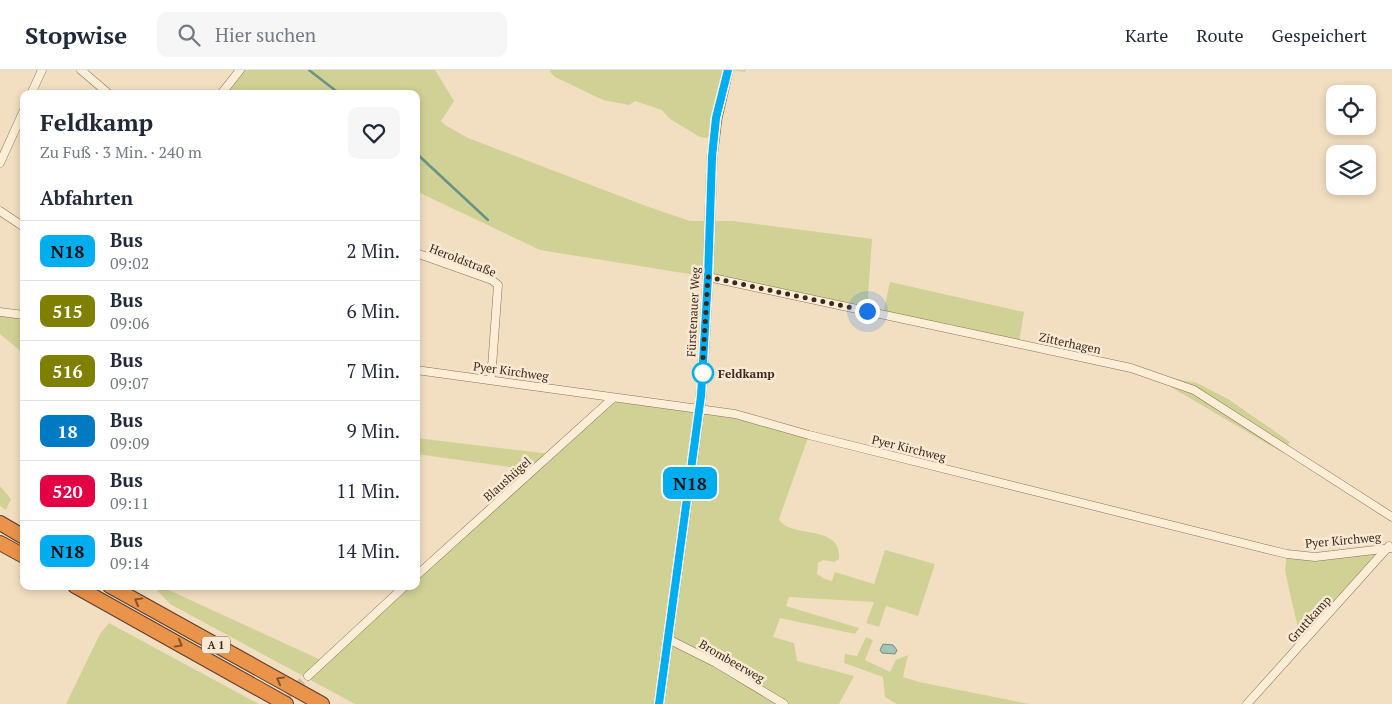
<!DOCTYPE html>
<html lang="de">
<head>
<meta charset="utf-8">
<style>
  body { margin:0; font-family:"PT Serif",serif; background:#f6f6f7; color:#1f2937; height:100vh; display:flex; flex-direction:column; font-size:19px; white-space:nowrap }
  * { box-sizing:border-box; margin:0 }
  p { font-size:16px; color:#747a83 }
  .icon { flex:none; width:28px; height:28px; fill:none; stroke:currentColor; stroke-width:2; stroke-linecap:round; stroke-linejoin:round }
  .map { position:relative; flex:1; overflow:hidden }
  .drawer { position:absolute; left:20px; top:20px; width:400px; height:500px; display:flex; flex-direction:column; background:#fff; border-radius:10px; box-shadow:0 2px 8px #0003 }
  .drawer>* { flex:none }
  .badge { padding:0 10px; border-radius:8px; font-size:18px; line-height:32px }
  .tools { position:absolute; left:1326px; top:15px; display:grid; gap:10px }
  .tools a { display:grid; place-items:center; width:50px; height:50px; border-radius:10px; background:#fff; box-shadow:0 2px 8px #0003; font-size:25px }
  .you { position:absolute; width:25px; height:25px; margin:-12px; border:4px solid #fff; border-radius:50%; background:#1a73e8; box-shadow:0 0 0 8px #1a73e833 }
  .map>.badge { position:absolute; translate:-50% -50%; box-shadow:0 0 0 2px #fff }
  h2 { padding:0 20px; font-size:19px; line-height:45px }
  .round { display:grid; place-items:center; flex:none; width:52px; height:52px; border-radius:10px; background:#f6f6f7 }
  .summary { display:flex; align-items:center; justify-content:space-between; height:85px; padding:0 20px }
  h1 { font-size:24px; font-weight:700; line-height:38px }
  ul { padding:0; list-style:none }
  li { display:flex; align-items:center; gap:15px; height:60px; padding:0 20px; border-top:1px solid #e0e1e3 }
  li div { flex:1 }
  li b { display:block; font-size:19px }
  li em { font-style:normal }
  li .badge { min-width:55px; font-weight:700; text-align:center }
  header { display:flex; align-items:center; gap:30px; box-sizing:border-box; height:70px; padding:0 25px; background:#fff; border-bottom:1px solid #e0e1e3 }
  header strong { font-size:24px }
  nav { display:flex; gap:28px; margin-inline-start:auto; font-size:18px }
  .search { width:350px; height:45px; background:#f6f6f7; display:flex; align-items:center; gap:12px; box-sizing:border-box; padding:0 18px; border-radius:10px; color:#747a83; font-size:19px }
  .map>svg:first-child { display:block }
</style>
</head>
<body>
<header>
<strong>Stopwise</strong>
<div class="search"><svg class="icon" aria-label="search" viewBox="0 0 24 24"><circle cx="10" cy="10" r="6"/><path d="M15 15l6 6"/></svg>Hier suchen</div>
<nav><a>Karte</a><a>Route</a><a>Gespeichert</a></nav>
</header>
<div class="map">
<svg width="1392" height="634" viewBox="0 0 1392 634">
  <rect width="100%" height="100%" fill="#f2dfc2"/>
  <g fill="#d0d194">
    <polygon points="240,0 435,0 454,31 441,51 445,55 468,68 646,136 690,151 733,151 872,169 867,241 883,244 890,212 1024,242 1019,273 708,207 540,180 416,121 416,24 221,24"/>
    <polygon points="550,0 746,0 745,2 728,0 714,69 700,67 670,49 662,40 635,31 629,35 603,30 555,7 550,2"/>
    <polygon points="0,242 24,245 24,284 0,264"/>
    <polygon points="1171,308 1197,313 1228,329 1290,372 1283,383 1171,317"/>
    <path d="M613 328 707 339 809 365 779 449C788 469 843 453 839 489L834 492 823 490 818 493 817 504 825 509 832 511 835 502 874 514 885 480 935 494 918 546 886 536 879 557 866 553 874 532 789 527 786 536 859 558 855 564 780 548 773 567 794 573 797 591 854 606 839 634H355L170 534 153 516H160L323 591 405 516H416V506L532 400 416 384V368L551 384Z"/>
    <polygon points="0,416 11,429 6,440 0,436"/>
    <polygon points="1392,473 1392,478 1306,569 1298,558 1291,528 1285,500 1287,484 1315,487 1387,478"/>
    <polygon points="109,553 259,634 66,634 100,564"/>
    <polygon points="866,567 873,570 865,590 890,602 896,590 908,585 903,607 919,612 1029,634 897,634 885,627 883,607 844,593 845,584 857,586"/>
  </g>
  <polygon fill="#a5c4b8" stroke="#6a9385" points="883,574 893,575 897,580 895,584 882,583 880,580"/>
  <g fill="none" stroke-linecap="round" stroke-linejoin="round">
    <g stroke="#6a9385" stroke-width="2.5">
      <polyline points="309,0 340,24"/>
      <polyline points="416,83 488,150"/>
    </g>
    <polyline stroke="#cebba1" stroke-width="8" stroke-dasharray="8 4" stroke-linecap="butt" points="279,633 308,606"/>
    <g stroke="#8e6e57" stroke-width="9">
      <g id="minor">
        <polyline points="81,0 109,24"/>
        <polyline points="31,24 42,0"/>
        <polyline points="221,24 240,0"/>
        <polyline points="0,93 24,40"/>
        <polyline points="0,141 24,157"/>
        <polyline points="416,183 492,210 498,215 491,310"/>
        <polyline points="708,207 1131,298 1194,320 1392,447"/>
        <polyline points="0,242 24,245"/>
        <polyline points="416,300 735,344 809,365 1287,484 1315,487 1392,478"/>
        <polyline points="416,506 613,328"/>
        <polyline points="668,569 716,593 784,634"/>
        <polyline points="308,606 405,516"/>
        <polyline points="1247,634 1389,476"/>
      </g>
    </g>
    <g stroke="#8e6e57" stroke-width="11">
      <polyline id="tertiary" points="659,634 701,327 708,207 712,87 717,48 728,0"/>
    </g>
    <g stroke="#5b3d2c" stroke-width="16">
      <g id="motorway">
        <polyline points="0,453 24,467"/>
        <polyline points="0,473 24,486"/>
        <polyline points="75,516 286,634"/>
        <polyline points="110,516 322,634"/>
      </g>
    </g>
    <use href="#minor" stroke="#fcedd6" stroke-width="8"/>
    <use href="#tertiary" stroke="#fcedd6" stroke-width="9"/>
    <use href="#motorway" stroke="#e9934b" stroke-width="14"/>
  </g>
  <defs><path id="oneway-chevron" d="M-2-3.5L2.5 0L-2 3.5" fill="none" stroke-width="1.6" stroke-linecap="round" stroke-linejoin="round" transform="scale(1.25)"/></defs>
  <g stroke="#81532f">
    <use href="#oneway-chevron" transform="translate(138 531) rotate(-151)"/>
    <use href="#oneway-chevron" transform="translate(179 574) rotate(29)"/>
    <use href="#oneway-chevron" transform="translate(280 610) rotate(-151)"/>
  </g>
  <g fill="none" stroke-linecap="round" stroke-linejoin="round">
    <g stroke="#fff" stroke-width="11">
      <polyline id="line" points="659,634 701,326 708,207 712,87 716,48 728,0"/>
    </g>
    <use href="#line" stroke="#00adef" stroke-width="8"/>
    <polyline stroke="#3c291d" stroke-width="5" stroke-dasharray="0 9" points="703,303 702,304 708,207 867,241"/>
  </g>
  <circle fill="#fff" stroke="#00adef" stroke-width="2.5" cx="703" cy="303" r="10"/>
  <g text-anchor="middle" dominant-baseline="central" stroke-width="5" stroke-linejoin="round" paint-order="stroke">
    <rect fill="#f9e9d2" stroke="#756353" stroke-width="1" x="202" y="566.5" width="28" height="17" rx="4"/>
    <g font-size="11" font-weight="bold" fill="#3c291d">
      <text x="216" y="575">A 1</text>
    </g>
    <g font-size="12" fill="#3c291d" stroke="#f9e9d2">
      <text transform="translate(463 190) rotate(21)">Heroldstraße</text>
      <text transform="translate(693 242) rotate(-87)">Fürstenauer Weg</text>
      <text transform="translate(1070 273) rotate(12)">Zitterhagen</text>
      <text transform="translate(511 301) rotate(8)">Pyer Kirchweg</text>
      <text transform="translate(909 378) rotate(14)">Pyer Kirchweg</text>
      <text transform="translate(507 409) rotate(-42)">Blaushügel</text>
      <text transform="translate(1343 470) rotate(-5)">Pyer Kirchweg</text>
      <text transform="translate(1309 549) rotate(-48)">Gruttkamp</text>
      <text transform="translate(732 591) rotate(30)">Brombeerweg</text>
    </g>
    <g font-size="12" font-weight="bold" fill="#3c291d" stroke="#f9e9d2" text-anchor="start">
      <text x="718" y="303">Feldkamp</text>
    </g>
  </g>
</svg>
<div class="tools">
<a><svg class="icon" aria-label="locate" viewBox="0 0 24 24"><circle cx="12" cy="12" r="6"/><path d="M12 2v4M12 18v4M2 12h4M18 12h4"/></svg></a>
<a><svg class="icon" aria-label="layers" viewBox="0 0 24 24"><path d="M12 4l9 5-9 5-9-5zM3 14l9 5 9-5"/></svg></a>
</div>
<div class="you" style="left:867px;top:241px"></div>
<b class="badge" style="left:690px;top:413px;background:#00adef;color:#111">N18</b>
<section class="drawer">
<div class="summary"><div><h1>Feldkamp</h1><p>Zu Fuß · 3 Min. · 240 m</p></div><a class="round"><svg class="icon" aria-label="heart" viewBox="0 0 24 24"><path d="M12 20l-8-8c-3-5 5-10 8-4 3-6 11-1 8 4z"/></svg></a></div>
<h2>Abfahrten</h2>
<ul>
<li><span class="badge" style="background:#00adef;color:#111">N18</span><div><b>Bus</b><p>09:02</p></div><em>2 Min.</em></li>
<li><span class="badge" style="background:#808000;color:#fff">515</span><div><b>Bus</b><p>09:06</p></div><em>6 Min.</em></li>
<li><span class="badge" style="background:#808000;color:#fff">516</span><div><b>Bus</b><p>09:07</p></div><em>7 Min.</em></li>
<li><span class="badge" style="background:#007ac3;color:#fff">18</span><div><b>Bus</b><p>09:09</p></div><em>9 Min.</em></li>
<li><span class="badge" style="background:#e40045;color:#fff">520</span><div><b>Bus</b><p>09:11</p></div><em>11 Min.</em></li>
<li><span class="badge" style="background:#00adef;color:#111">N18</span><div><b>Bus</b><p>09:14</p></div><em>14 Min.</em></li>
</ul>
</section>
</div>
</body>
</html>
